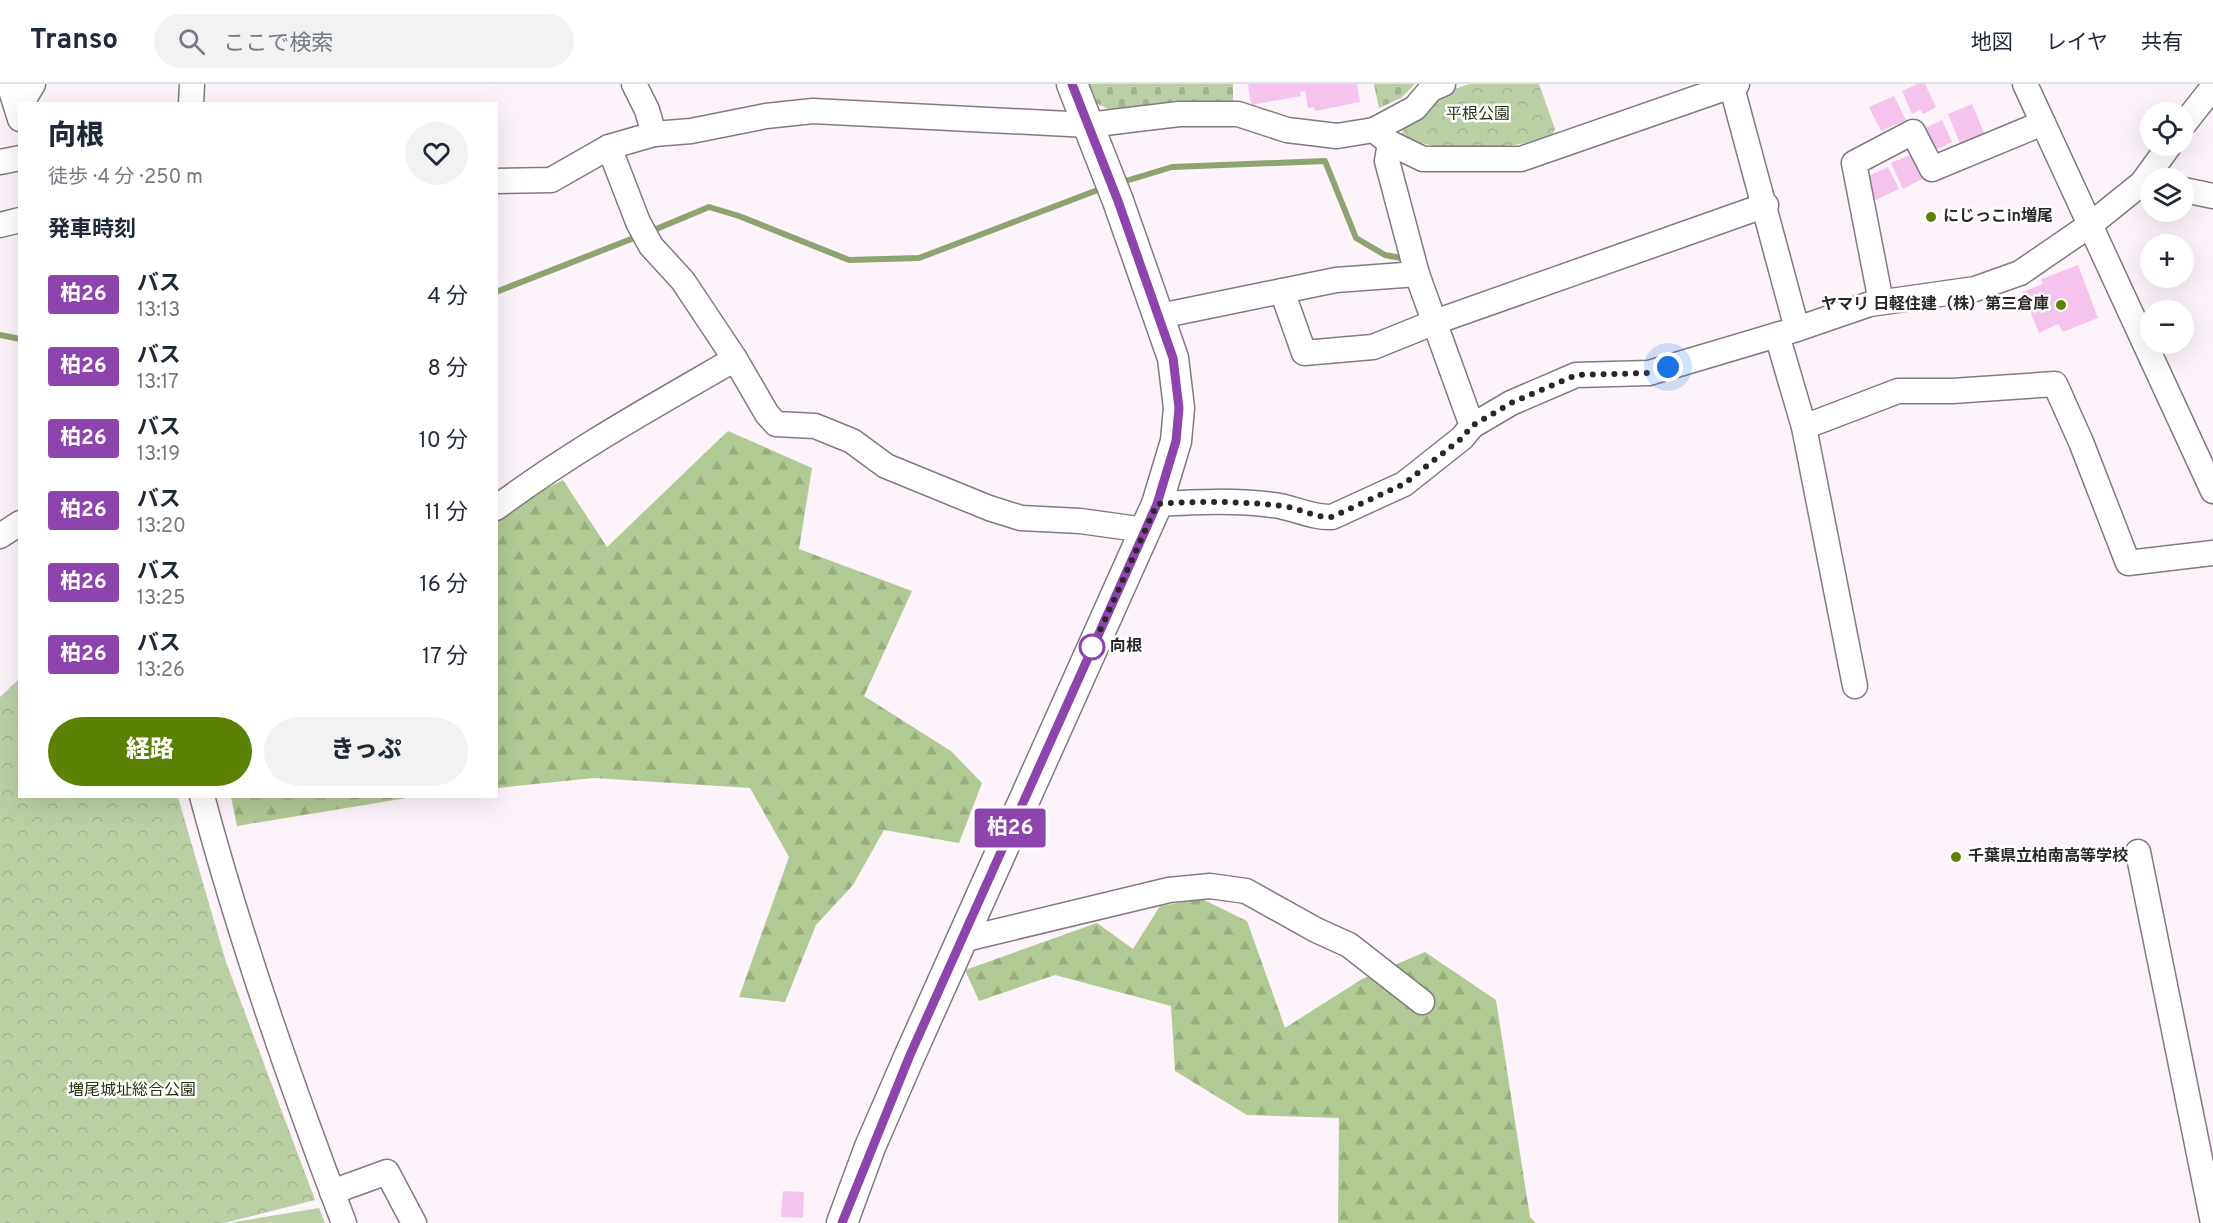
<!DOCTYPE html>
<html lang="ja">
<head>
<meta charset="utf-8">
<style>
  body { margin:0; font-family:Overpass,"Noto Sans JP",sans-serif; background:#f2f2f3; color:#1f2937; height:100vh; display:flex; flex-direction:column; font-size:22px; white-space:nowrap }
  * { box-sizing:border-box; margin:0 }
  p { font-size:20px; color:#747a83 }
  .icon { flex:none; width:33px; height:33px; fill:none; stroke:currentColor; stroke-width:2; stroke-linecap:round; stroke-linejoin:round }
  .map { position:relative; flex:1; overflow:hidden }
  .side { position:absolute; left:18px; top:18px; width:480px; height:696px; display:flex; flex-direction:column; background:#fff; border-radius:0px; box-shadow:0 6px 24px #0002 }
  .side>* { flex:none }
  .badge { padding:0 12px; border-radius:4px; font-size:21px; line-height:39px }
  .controls { position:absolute; left:2140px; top:18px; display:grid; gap:12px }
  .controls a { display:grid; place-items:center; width:54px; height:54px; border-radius:50%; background:#fff; box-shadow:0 6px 24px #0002; font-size:30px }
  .you { position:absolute; width:30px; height:30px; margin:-15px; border:4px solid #fff; border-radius:50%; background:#1a73e8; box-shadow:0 0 0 9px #1a73e833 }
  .map>.badge { position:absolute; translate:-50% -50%; box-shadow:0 0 0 3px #fff }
  h2 { padding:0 30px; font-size:22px; line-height:54px }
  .round { display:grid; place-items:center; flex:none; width:63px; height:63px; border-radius:32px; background:#f2f2f3 }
  .overview { display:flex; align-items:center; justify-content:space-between; height:102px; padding:0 30px }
  h1 { font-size:28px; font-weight:800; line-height:45px }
  .action { display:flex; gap:12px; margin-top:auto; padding:12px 30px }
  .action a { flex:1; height:69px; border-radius:36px; background:#5b8204; color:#fff; font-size:24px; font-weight:800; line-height:69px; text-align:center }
  .action a+a { background:#f2f2f3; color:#1f2937 }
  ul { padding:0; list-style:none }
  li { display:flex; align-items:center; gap:18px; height:72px; padding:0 30px }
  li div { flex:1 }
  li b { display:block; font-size:22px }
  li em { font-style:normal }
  li .badge { min-width:66px; font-weight:700; text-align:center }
  header { display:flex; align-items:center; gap:36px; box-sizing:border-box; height:84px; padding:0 30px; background:#fff; border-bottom:2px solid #e0e1e3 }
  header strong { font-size:28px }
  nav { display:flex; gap:33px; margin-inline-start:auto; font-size:21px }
  .search { width:420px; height:54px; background:#f2f2f3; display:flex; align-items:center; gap:15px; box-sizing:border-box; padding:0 21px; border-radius:33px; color:#747a83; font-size:22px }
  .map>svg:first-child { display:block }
</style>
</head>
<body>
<header>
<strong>Transo</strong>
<div class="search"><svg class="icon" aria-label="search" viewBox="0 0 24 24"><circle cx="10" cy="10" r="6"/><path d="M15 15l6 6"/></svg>ここで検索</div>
<nav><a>地図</a><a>レイヤ</a><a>共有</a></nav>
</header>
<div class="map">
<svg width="2213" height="1139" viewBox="0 0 2213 1139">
  <defs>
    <pattern id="forest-firs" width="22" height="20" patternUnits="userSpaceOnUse" patternTransform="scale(1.5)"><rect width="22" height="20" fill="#b1c993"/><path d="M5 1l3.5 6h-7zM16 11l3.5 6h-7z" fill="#98ac7f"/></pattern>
    <pattern id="cemetery-stones" width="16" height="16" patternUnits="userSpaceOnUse" patternTransform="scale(1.5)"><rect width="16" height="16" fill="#bbcfa5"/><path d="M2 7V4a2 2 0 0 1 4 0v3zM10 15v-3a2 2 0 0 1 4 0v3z" fill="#a1b28e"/></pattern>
    <pattern id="park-crowns" width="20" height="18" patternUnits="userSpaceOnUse" patternTransform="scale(1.5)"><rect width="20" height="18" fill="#bbcfa5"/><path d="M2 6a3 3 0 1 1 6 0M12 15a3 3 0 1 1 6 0" fill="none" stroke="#a1b28e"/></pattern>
  </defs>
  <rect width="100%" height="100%" fill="#fdf3fa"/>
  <g fill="url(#forest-firs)">
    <polygon points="728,347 812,384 799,465 912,507 864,612 951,667 982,699 959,759 884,746 853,801 816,841 785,918 739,913 789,773 750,704 594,694 497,704 497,430 563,396 607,463"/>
    <polygon points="231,713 231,712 413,713 237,742"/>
    <polygon points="1202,815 1247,837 1285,944 1362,895 1425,868 1496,916 1530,1133 1536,1139 1338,1139 1339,1034 1247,1031 1175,987 1171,922 1055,891 979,917 965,886 1097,839 1133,865 1160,822"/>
  </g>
  <g fill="url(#cemetery-stones)">
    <polygon points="1086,0 1233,0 1233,19 1114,28 1092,17"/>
    <polygon points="1374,0 1415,0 1401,14 1379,24"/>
  </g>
  <g fill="url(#park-crowns)">
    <path d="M1469 0H1539L1555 45 1551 54C1503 65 1447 71 1401 53L1404 42 1437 11Z"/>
    <polygon points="19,595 20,712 178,713 226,878 315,1116 224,1139 0,1139 0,613"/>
  </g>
  <polygon fill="#bbcfa5" points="319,1124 325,1139 229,1139"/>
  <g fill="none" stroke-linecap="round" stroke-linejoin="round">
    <g stroke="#8da46f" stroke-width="6">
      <polyline points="1119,99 1172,83 1325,77 1356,154 1385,171 1401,174"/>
      <polyline points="649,148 709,123 739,132 849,176 919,174 1103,104"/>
      <polyline points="496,208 639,152"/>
      <polyline points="0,251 20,255"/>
    </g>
  </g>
  <g fill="#f6c3ec">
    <polygon points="1248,0 1357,0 1360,18 1315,27 1314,23 1308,24 1305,7 1300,8 1301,12 1251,21"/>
    <polygon points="1917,0 1925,0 1936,23 1924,30 1920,26 1912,30 1902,7"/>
    <polygon points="1894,12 1906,36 1881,47 1869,23"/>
    <polygon points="1972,20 1987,56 1963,67 1948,30"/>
    <polygon points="1942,36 1952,58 1933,67 1923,45"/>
    <polygon points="1912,70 1924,94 1903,105 1891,79"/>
    <polygon points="1888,83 1899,105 1874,117 1864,94"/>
    <polygon points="2078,181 2098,234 2063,248 2058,240 2039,249 2022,208 2043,200 2041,195"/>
    <polygon points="783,1107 804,1108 803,1134 781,1133"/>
  </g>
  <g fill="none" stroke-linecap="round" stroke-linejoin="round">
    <g stroke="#837a81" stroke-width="27">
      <g id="minor">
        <polyline points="9,0 20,35"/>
        <polyline points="634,0 647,26 654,50"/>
        <polyline points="1731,0 1797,245"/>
        <polyline points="2025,0 2213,407"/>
        <polyline points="21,20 33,0"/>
        <polyline points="191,20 192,0"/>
        <polyline points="2184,40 2213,3"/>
        <polyline points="1374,46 1415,24 1431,5 1443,0"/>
        <polyline points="1390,59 1387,77 1417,190 1472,342"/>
        <polyline points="609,63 638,138 651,162 683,197 735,275 767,330 776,340 815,342 852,357 886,382 989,424 1021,434 1080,437 1145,446"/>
        <polyline points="0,78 20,74"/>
        <polyline points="496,97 551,96 609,63 654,50 691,47 766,32 813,27 1088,41 1179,30 1238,30 1287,46 1337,52 1374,46 1390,59 1423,75 1521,75 1737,0"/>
        <polyline points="2184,106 2213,112"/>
        <polyline points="0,141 20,136"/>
        <polyline points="1282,207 1304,269 1373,263 1435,238 1766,121"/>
        <polyline points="1881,218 1854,79 1913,48 1932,85 2043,39"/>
        <polyline points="1160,232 1336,196 1417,190"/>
        <polyline points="1777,251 1804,343 1855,602"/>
        <polyline points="1804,343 1898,307 1952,307 2055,300 2081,358 2128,479 2213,469"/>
        <path d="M1157 420C1195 418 1235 416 1273 421 1293 423 1311 434 1332 433L1404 400 1462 354 1472 342 1511 319 1576 291 1649 289 1797 245 1870 220 1975 205 2020 189 2090 141 2142 99 2169 62"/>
        <path d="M496 424C572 367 654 322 735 275"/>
        <polyline points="0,452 20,439"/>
        <path d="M202 712C241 858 290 998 344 1139"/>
        <polyline points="2138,768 2213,1139"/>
        <polyline points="961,856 1169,806 1210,802 1246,807 1316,846 1349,861 1422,918"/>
        <polyline points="332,1108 387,1088 414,1139"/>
      </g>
    </g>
    <g stroke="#837a81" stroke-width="33">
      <polyline id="major" points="842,1139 870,1063 910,971 1157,420 1176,357 1179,324 1173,274 1118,117 1072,0"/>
    </g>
    <use href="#minor" stroke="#fff" stroke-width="24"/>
    <use href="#major" stroke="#fff" stroke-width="30"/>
  </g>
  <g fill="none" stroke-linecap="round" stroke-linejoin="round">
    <g stroke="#fff" stroke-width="14">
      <polyline id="line" points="842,1139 910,971 1157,420 1176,357 1179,324 1173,274 1118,117 1072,0"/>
    </g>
    <use href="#line" stroke="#8e44ad" stroke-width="9"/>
    <path stroke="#2a2629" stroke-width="6" stroke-dasharray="0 10.8" d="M1092 563 1090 569 1157 420C1198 417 1241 417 1282 422 1300 424 1314 434 1332 433L1404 400 1462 354 1472 342 1511 319 1576 291 1649 289 1668 283"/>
  </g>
  <g fill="#5b8204" stroke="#fff" stroke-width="2">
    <circle cx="1931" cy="133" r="6"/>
    <circle cx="2061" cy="221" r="6"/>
    <circle cx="1956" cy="773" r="6"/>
  </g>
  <circle fill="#fff" stroke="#8e44ad" stroke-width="3" cx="1092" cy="563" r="12"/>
  <g text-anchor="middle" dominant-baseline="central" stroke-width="5" stroke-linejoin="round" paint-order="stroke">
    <g font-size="16" fill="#24330b" stroke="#fff">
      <text x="1478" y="31">平根公園</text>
      <text x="132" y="1007">増尾城址総合公園</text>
    </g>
    <g font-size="16" font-weight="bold" fill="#2a2629" stroke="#fff" text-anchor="start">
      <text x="1943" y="133">にじっこin増尾</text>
      <text x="2049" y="221" text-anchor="end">ヤマリ 日軽住建（株）第三倉庫</text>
      <text x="1968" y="773">千葉県立柏南高等学校</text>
    </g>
    <g font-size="16" font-weight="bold" fill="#2a2629" stroke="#fff" text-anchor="start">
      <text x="1110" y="563">向根</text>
    </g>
  </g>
</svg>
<div class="controls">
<a><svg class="icon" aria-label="locate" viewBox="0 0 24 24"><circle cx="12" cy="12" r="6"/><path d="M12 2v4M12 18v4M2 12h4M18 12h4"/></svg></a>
<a><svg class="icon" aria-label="layers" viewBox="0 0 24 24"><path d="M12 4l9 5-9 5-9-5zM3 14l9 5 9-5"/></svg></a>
<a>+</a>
<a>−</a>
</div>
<div class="you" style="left:1668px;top:283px"></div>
<b class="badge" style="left:1010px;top:744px;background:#8e44ad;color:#fff">柏26</b>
<section class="side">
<div class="overview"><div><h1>向根</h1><p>徒歩 · 4 分 · 250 m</p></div><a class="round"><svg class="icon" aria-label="heart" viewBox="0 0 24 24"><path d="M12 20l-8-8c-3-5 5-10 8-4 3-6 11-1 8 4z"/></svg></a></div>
<h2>発車時刻</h2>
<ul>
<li><span class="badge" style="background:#8e44ad;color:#fff">柏26</span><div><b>バス</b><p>13:13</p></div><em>4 分</em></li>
<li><span class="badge" style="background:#8e44ad;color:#fff">柏26</span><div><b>バス</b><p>13:17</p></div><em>8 分</em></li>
<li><span class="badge" style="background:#8e44ad;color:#fff">柏26</span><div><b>バス</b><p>13:19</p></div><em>10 分</em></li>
<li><span class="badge" style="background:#8e44ad;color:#fff">柏26</span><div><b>バス</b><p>13:20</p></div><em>11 分</em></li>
<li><span class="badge" style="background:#8e44ad;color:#fff">柏26</span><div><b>バス</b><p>13:25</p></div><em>16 分</em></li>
<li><span class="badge" style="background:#8e44ad;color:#fff">柏26</span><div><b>バス</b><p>13:26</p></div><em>17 分</em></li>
</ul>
<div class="action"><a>経路</a><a>きっぷ</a></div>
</section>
</div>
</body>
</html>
